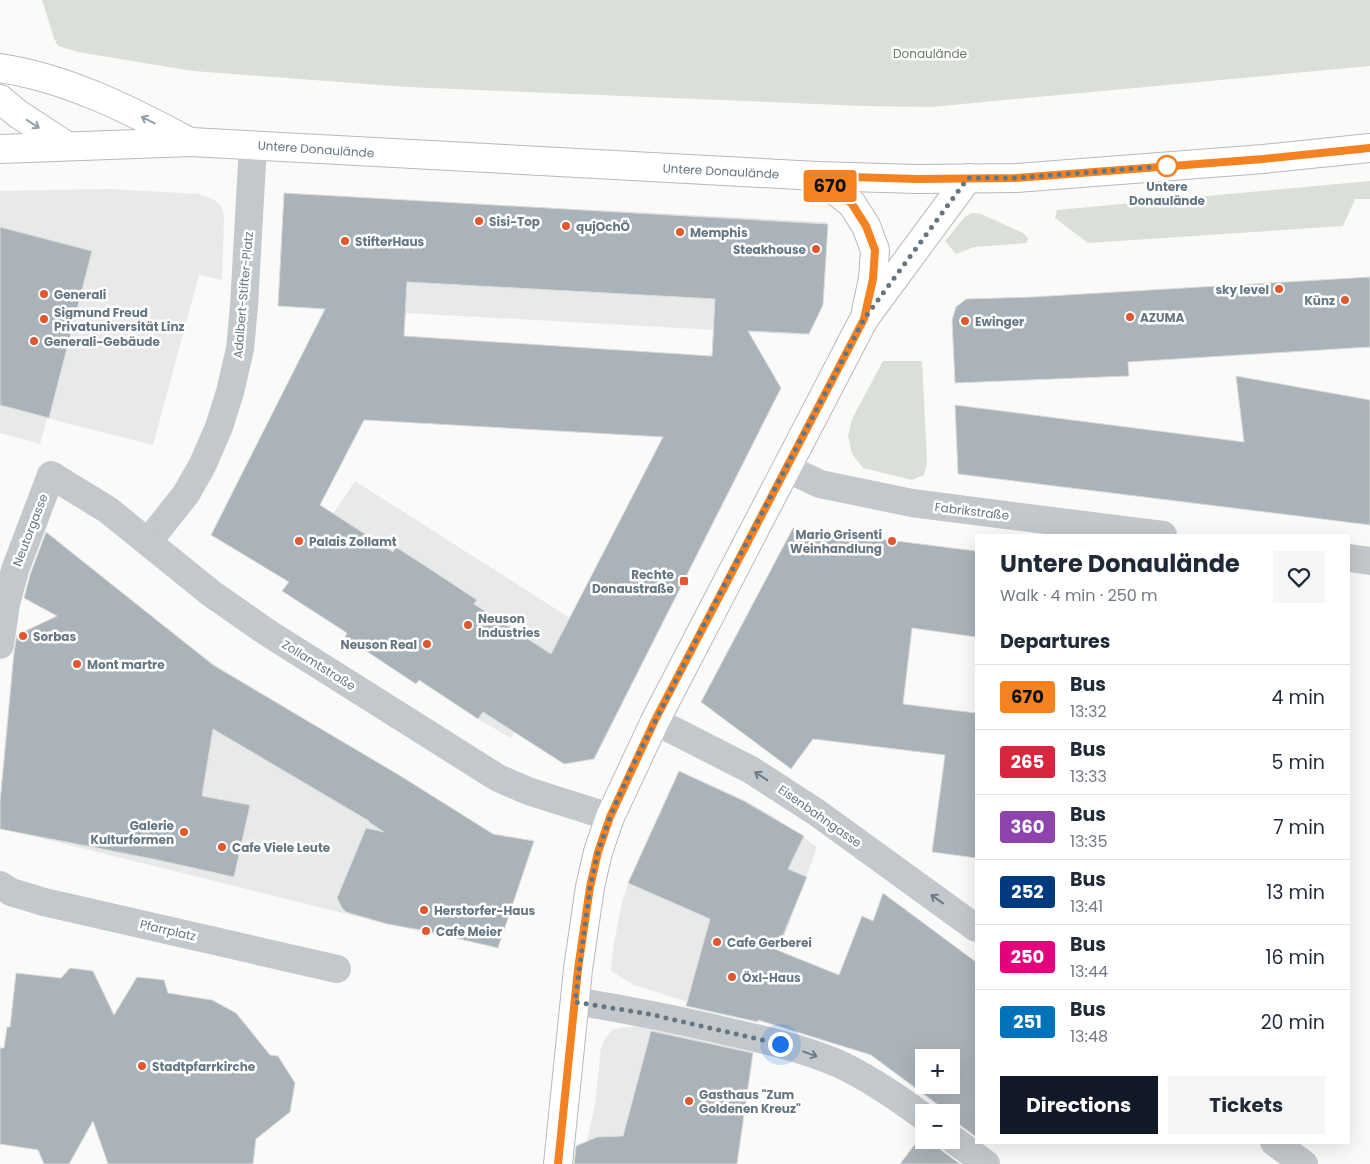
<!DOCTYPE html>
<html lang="en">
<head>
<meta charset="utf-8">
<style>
  body { margin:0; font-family:Poppins,sans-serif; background:#f6f6f7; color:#1f2937; height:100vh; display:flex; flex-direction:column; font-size:19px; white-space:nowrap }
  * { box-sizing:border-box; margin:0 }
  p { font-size:16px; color:#747a83 }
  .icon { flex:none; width:28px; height:28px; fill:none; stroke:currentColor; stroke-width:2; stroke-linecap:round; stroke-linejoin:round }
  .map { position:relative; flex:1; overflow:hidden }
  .details { position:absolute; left:975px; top:534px; width:375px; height:610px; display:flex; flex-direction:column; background:#fff; border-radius:0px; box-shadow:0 5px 20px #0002 }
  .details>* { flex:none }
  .badge { padding:0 10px; border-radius:4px; font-size:18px; line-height:32px }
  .buttons { position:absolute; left:915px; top:1049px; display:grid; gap:10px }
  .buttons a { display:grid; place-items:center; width:45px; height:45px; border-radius:0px; background:#fff; box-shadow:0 5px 20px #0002; font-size:25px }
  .you { position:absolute; width:25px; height:25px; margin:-12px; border:4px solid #fff; border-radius:50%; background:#1a73e8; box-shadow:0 0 0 8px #1a73e833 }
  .map>.badge { position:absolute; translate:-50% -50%; box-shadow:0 0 0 2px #fff }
  h2 { padding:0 25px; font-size:19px; line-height:45px }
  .round { display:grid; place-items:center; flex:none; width:52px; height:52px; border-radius:0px; background:#f6f6f7 }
  .head { display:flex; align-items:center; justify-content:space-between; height:85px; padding:0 25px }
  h1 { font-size:24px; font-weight:700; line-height:38px }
  .primary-button { display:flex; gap:10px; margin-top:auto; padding:10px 25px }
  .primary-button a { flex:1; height:58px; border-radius:0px; background:#111827; color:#fff; font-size:20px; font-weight:700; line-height:58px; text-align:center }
  .primary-button a+a { background:#f6f6f7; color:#1f2937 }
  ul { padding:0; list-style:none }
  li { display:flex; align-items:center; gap:15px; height:65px; padding:0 25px; border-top:1px solid #e0e1e3 }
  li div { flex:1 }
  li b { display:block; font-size:19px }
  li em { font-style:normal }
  li .badge { min-width:55px; font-weight:700; text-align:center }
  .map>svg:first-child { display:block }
</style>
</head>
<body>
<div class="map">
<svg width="1370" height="1164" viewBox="0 0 1370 1164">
  <rect width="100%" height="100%" fill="#fafaf8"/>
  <g fill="#e8e9e9">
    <polygon points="109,189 199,194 213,199 221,206 224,216 222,280 199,275 153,445 47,418 40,444 0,433 0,191"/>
    <polygon points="285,194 827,222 822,304 806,335 279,306"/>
    <polygon points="355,481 581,625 511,738 478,719 282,591"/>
    <polygon points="53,540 215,665 495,835 534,840 498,948 387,924 0,828 0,801 16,641 147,697"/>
    <polygon points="679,771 746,801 774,817 817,847 755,1018 688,1002 634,985 611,971 614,943 622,902 628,884"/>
    <polygon points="651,1025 752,1048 737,1164 582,1164 595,1104 601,1048 606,1037 612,1030 620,1028"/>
  </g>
  <g fill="#dadfd7">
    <polygon points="42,0 1370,0 1370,66 931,107 865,106 407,87 193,71 78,52 58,46 54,38"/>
    <polygon points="1370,181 1370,199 1355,199 1343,226 1088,243 1055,218 1057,210"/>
    <polygon points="972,213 981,214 1023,233 1028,238 1027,243 974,247 956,254 945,241 965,217"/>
    <polygon points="883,361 922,361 927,462 924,475 912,480 863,468 852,454 848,436 852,419"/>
  </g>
  <g fill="#aab3b9" stroke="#dcdcda" fill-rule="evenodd">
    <path d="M284 193 828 224 823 305 809 334 748 331 781 388 594 759 564 764 483 712 478 719 419 680 416 684 345 637 347 633 282 591 289 582 211 535 325 309 278 306ZM407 282 715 299 712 356 404 336ZM364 420 663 437 551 654 474 604 477 600 436 573 396 547 393 552 320 505Z"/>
    <polygon points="0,227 92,251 49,418 0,405"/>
    <polygon points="1370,277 1370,347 1128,362 1129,376 955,383 952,320 956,307 966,299 1032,297"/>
    <polygon points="1236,376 1370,400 1370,525 958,474 955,405 1244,442"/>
    <polygon points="793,528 976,551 976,637 912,628 903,704 976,713 976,858 932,852 945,755 813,739 791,769 701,702"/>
    <polygon points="46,532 213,665 399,775 493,834 534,841 498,948 426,931 387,924 346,912 342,908 337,898 366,828 384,832 369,822 369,821 213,729 202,796 250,805 234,877 153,859 0,829 0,802 14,652 17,635 57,616 24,598 30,575"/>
    <path d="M679 771 744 801 804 836 788 869 807 877 777 950 839 975 862 916 873 921 883 893 976 962V1137L960 1125 951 1123V1112H939L941 1107 871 1055 758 1020V1022L686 1006 710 919 628 883ZM924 1058H951V1085H924Z"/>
    <polygon points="70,968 93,971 114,1015 137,977 164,980 168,993 212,1000 236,1013 270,1055 278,1056 295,1083 290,1112 256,1139 253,1164 108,1164 93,1121 69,1164 44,1164 38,1150 0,1144 0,1048 4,1048 7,1027 10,1027 16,973 61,978"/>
    <polygon points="651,1031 753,1053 737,1164 574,1164 576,1146 597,1137 623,1136"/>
    <polygon points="924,1132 924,1140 936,1140 937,1145 941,1150 960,1164 900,1164"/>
  </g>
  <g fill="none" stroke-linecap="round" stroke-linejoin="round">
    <g stroke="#b3babf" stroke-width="30">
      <g id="secondary">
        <polyline points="817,176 852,204 866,226 875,250 873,279 866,311"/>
        <polyline points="558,1164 578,969 590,887 598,852 610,817 655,721 864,319 968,178"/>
      </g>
    </g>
    <g stroke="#b5babe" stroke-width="30">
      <g id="primary">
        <path d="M0 68C67 78 128 109 188 141"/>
        <polyline points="0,99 18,114 67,146"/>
        <polyline points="0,149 191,142 817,176 917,179 1016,178 1263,159 1370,148"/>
      </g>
    </g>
    <g stroke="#c3c8cc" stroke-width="28">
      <polyline points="786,468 820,484 912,503 1163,535"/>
      <polyline points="148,542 186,494 202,466 219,427 230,392 240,349 244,306 253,145"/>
      <polyline points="1349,558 1370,561"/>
      <polyline points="0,645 6,604 15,570 51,475 108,510 212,594 268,633 498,778 528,791 610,817"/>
      <polyline points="655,721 751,770 816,812 976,928"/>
      <polyline points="0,885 11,892 44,902 337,969"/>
      <path d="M575 1001C623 1009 670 1018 717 1029 757 1038 798 1047 837 1063 868 1077 897 1097 924 1117"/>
      <polyline points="951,1138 986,1164"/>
      <polyline points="1274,1142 1304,1164"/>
    </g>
    <use href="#secondary" stroke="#fff" stroke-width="28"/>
    <use href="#primary" stroke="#fff" stroke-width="28"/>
  </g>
  <defs><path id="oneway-shaft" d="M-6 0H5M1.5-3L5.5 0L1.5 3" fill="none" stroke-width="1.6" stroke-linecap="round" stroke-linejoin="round" transform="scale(1.25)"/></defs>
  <g stroke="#939fa8">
    <use href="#oneway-shaft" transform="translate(148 120) rotate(-153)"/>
    <use href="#oneway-shaft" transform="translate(33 124) rotate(33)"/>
  </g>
  <g stroke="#6a7a87">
    <use href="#oneway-shaft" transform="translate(761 776) rotate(-147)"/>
    <use href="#oneway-shaft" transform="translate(937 899) rotate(-144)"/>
    <use href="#oneway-shaft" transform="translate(810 1054) rotate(20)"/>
  </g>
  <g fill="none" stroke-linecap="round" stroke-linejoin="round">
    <g stroke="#fff" stroke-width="11">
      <polyline id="line" points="558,1164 578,969 590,887 598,852 610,817 655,720 864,319 873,279 875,250 866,226 852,204 817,176 917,179 1016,178 1263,159 1370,148"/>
    </g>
    <use href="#line" stroke="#f58220" stroke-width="8"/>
    <polyline stroke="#657683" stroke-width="5" stroke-dasharray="0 9" points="780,1044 649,1014 575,1002 590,887 598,852 610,817 633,765 717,599 864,319 968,178 1016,178 1167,166"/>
  </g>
  <circle fill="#fff" stroke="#f58220" stroke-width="2.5" cx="1167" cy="166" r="10"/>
  <g fill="#e4572e" stroke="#fff" stroke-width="2">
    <circle cx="479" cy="221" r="5"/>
    <circle cx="566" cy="226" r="5"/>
    <circle cx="680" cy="232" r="5"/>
    <circle cx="345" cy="241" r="5"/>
    <circle cx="816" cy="249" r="5"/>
    <circle cx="1279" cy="289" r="5"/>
    <circle cx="44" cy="294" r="5"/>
    <circle cx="1345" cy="300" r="5"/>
    <circle cx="1130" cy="317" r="5"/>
    <circle cx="44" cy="319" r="5"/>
    <circle cx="965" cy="321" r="5"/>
    <circle cx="34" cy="341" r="5"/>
    <circle cx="299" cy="541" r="5"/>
    <circle cx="892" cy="541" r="5"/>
    <rect x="679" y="576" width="10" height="10" rx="2.5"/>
    <circle cx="468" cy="625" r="5"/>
    <circle cx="23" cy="636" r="5"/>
    <circle cx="427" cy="644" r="5"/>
    <circle cx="77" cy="664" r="5"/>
    <circle cx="184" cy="832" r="5"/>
    <circle cx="222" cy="847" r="5"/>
    <circle cx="424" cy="910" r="5"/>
    <circle cx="426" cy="931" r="5"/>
    <circle cx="717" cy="942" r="5"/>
    <circle cx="732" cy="977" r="5"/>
    <circle cx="142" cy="1066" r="5"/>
    <circle cx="689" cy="1101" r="5"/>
  </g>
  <g text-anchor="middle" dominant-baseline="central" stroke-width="5" stroke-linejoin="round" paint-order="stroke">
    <g font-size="12" fill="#687a64" stroke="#fff">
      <text x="930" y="53">Donaulände</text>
    </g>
    <g font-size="12" fill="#657683" stroke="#fff">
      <text transform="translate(316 149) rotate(4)">Untere Donaulände</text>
      <text transform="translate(721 171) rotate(3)">Untere Donaulände</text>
      <text transform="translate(243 295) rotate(-85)">Adalbert-Stifter-Platz</text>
      <text transform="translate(972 511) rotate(7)">Fabrikstraße</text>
      <text transform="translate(30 530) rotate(-69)">Neutorgasse</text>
      <text transform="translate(319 665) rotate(32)">Zollamtstraße</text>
      <text transform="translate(820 816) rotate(35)">Eisenbahngasse</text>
      <text transform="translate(168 930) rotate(13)">Pfarrplatz</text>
    </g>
    <g font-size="12" font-weight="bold" fill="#657683" stroke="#fff">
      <text x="1167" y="186">Untere<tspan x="1167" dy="14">Donaulände</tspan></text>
    </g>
    <g font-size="12" font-weight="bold" fill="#657683" stroke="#fff" text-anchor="start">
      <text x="489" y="221">Sisi-Top</text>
      <text x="576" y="226">qujOchÖ</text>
      <text x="690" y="232">Memphis</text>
      <text x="355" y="241">StifterHaus</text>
      <text x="806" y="249" text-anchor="end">Steakhouse</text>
      <text x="1269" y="289" text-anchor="end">sky level</text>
      <text x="54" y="294">Generali</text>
      <text x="1335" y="300" text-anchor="end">Künz</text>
      <text x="54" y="312">Sigmund Freud<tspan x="54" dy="14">Privatuniversität Linz</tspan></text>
      <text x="1140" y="317">AZUMA</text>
      <text x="975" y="321">Ewinger</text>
      <text x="44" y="341">Generali-Gebäude</text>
      <text x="882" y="534" text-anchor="end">Mario Grisenti<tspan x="882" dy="14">Weinhandlung</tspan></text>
      <text x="309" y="541">Palais Zollamt</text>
      <text x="674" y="574" text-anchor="end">Rechte<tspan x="674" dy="14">Donaustraße</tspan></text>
      <text x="478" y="618">Neuson<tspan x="478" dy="14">Industries</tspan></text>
      <text x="33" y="636">Sorbas</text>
      <text x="417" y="644" text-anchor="end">Neuson Real</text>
      <text x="87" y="664">Mont martre</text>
      <text x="174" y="825" text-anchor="end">Galerie<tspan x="174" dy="14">Kulturformen</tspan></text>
      <text x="232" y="847">Cafe Viele Leute</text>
      <text x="434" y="910">Herstorfer-Haus</text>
      <text x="436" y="931">Cafe Meier</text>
      <text x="727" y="942">Cafe Gerberei</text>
      <text x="742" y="977">Öxl-Haus</text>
      <text x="152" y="1066">Stadtpfarrkirche</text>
      <text x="699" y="1094">Gasthaus "Zum<tspan x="699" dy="14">Goldenen Kreuz"</tspan></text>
    </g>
  </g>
</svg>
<div class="buttons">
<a>+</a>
<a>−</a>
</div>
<div class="you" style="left:780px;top:1044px"></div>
<b class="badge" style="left:830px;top:186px;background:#f58220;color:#111">670</b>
<section class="details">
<div class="head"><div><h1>Untere Donaulände</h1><p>Walk · 4 min · 250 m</p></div><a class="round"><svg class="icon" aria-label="heart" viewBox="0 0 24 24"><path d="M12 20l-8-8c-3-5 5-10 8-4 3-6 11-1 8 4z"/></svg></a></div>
<h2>Departures</h2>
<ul>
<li><span class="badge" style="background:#f58220;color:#111">670</span><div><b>Bus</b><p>13:32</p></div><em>4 min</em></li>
<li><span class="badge" style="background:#d7263d;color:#fff">265</span><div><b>Bus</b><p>13:33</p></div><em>5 min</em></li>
<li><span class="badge" style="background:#8e44ad;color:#fff">360</span><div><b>Bus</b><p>13:35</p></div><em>7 min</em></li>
<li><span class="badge" style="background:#003b80;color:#fff">252</span><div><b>Bus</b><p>13:41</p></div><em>13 min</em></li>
<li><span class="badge" style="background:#e6007e;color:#fff">250</span><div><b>Bus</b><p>13:44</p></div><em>16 min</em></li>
<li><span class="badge" style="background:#0072bc;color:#fff">251</span><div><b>Bus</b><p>13:48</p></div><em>20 min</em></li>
</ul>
<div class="primary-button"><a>Directions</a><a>Tickets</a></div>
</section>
</div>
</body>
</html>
